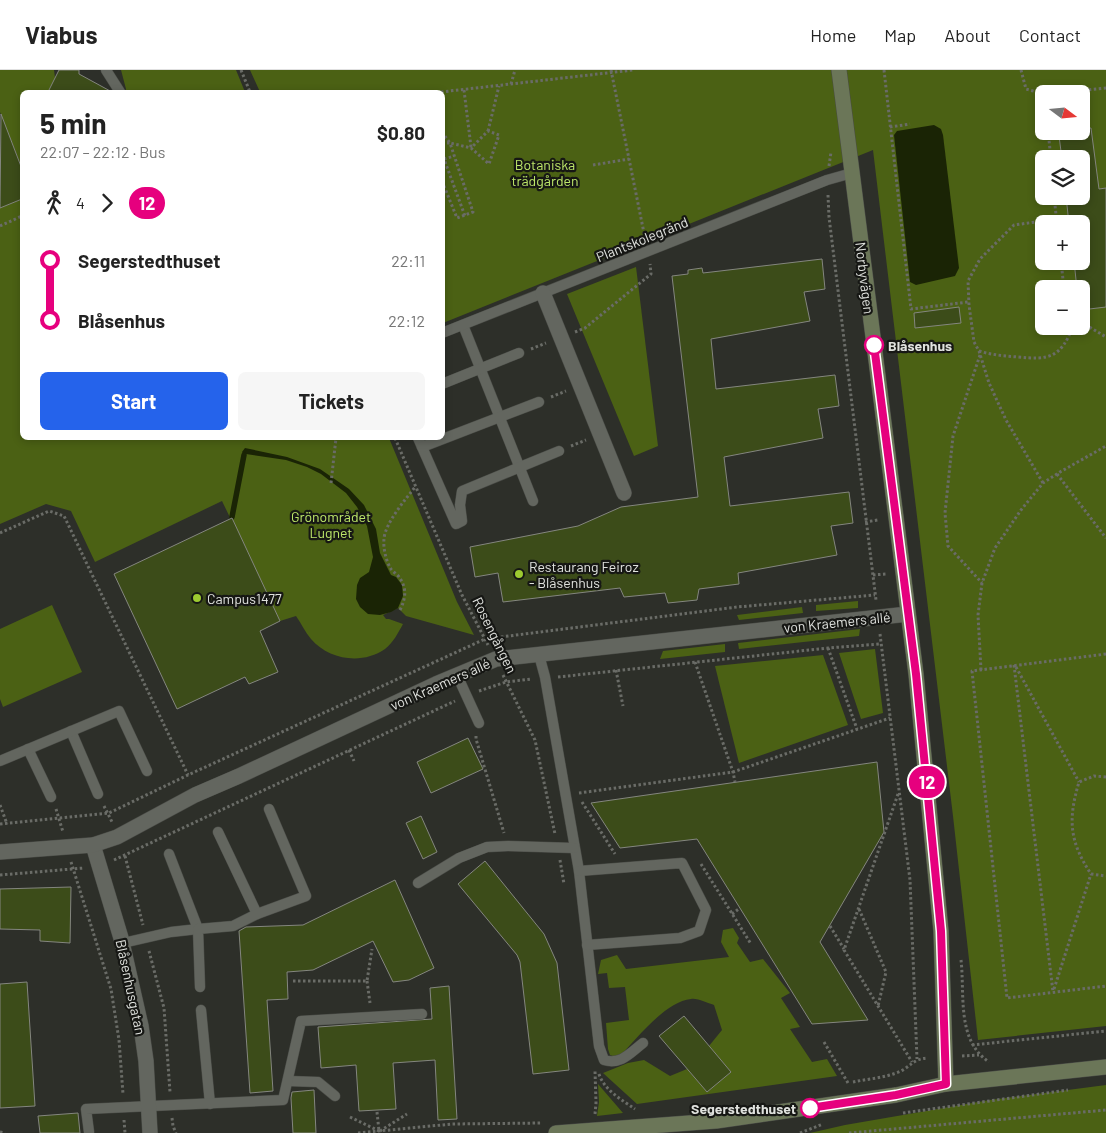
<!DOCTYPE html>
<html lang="en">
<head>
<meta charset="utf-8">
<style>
  body { margin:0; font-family:Barlow,sans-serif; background:#f6f6f6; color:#222; height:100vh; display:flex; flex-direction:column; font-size:19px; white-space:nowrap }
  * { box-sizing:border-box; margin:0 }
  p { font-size:16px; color:#767676 }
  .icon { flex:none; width:28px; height:28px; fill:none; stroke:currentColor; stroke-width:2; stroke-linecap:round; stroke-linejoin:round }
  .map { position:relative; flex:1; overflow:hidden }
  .panel { position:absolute; left:20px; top:20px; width:425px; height:350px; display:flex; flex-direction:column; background:#fff; border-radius:8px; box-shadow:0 2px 8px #0003 }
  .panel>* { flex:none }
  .badge { padding:0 10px; border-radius:16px; font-size:18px; line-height:32px }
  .needle { width:32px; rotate:106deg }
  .fabs { position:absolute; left:1035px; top:15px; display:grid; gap:10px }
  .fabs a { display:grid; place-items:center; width:55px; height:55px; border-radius:8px; background:#fff; box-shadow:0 2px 8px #0003; font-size:25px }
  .map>.badge { position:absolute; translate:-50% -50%; box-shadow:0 0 0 2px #fff }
  .legs { display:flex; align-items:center; gap:8px; height:55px; padding:0 20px; font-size:16px }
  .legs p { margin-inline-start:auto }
  .head { display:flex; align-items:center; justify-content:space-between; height:85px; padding:0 20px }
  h1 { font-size:28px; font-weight:700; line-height:38px }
  .cta { display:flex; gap:10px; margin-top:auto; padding:10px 20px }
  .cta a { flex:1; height:58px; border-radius:8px; background:#2563eb; color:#fff; font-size:20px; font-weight:700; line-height:58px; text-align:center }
  .cta a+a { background:#f6f6f6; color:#222 }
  ul { padding:0 20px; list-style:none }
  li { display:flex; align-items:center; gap:18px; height:60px; font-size:19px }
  li i { display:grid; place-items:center; width:8px; height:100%; margin:0 6px; background:currentColor }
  li i::after { content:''; width:12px; height:12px; margin:-6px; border:4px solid; border-radius:50%; background:#fff }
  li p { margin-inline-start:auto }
  li:first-child i { background:linear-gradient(#0000 50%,currentColor 0) }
  li:last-child i { background:linear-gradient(currentColor 50%,#0000 0) }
  header { display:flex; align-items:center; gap:30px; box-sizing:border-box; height:70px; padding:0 25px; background:#fff; border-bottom:1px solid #e0e0e0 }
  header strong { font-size:24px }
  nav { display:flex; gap:28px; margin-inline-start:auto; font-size:18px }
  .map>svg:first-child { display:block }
</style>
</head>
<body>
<header>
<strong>Viabus</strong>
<nav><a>Home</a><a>Map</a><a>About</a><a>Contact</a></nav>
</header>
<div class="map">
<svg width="1106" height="1063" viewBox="0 0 1106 1063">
  <rect width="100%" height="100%" fill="#2d2f29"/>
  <g fill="#4b6114" fill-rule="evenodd">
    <polygon points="0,0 54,0 55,8 48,22 22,22 22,99 0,42"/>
    <polygon points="121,0 236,0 245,22 125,22 126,19"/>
    <path d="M250 0H1106V956L978 970 953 746 873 80 443 253 442 22H260ZM1044 24H1081V61H1044ZM1044 89H1081V126H1044ZM1044 154H1081V191H1044ZM1044 219H1081V256H1044Z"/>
    <path d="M22 129V368H389L457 532 474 565 406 546 398 538 383 545 386 549H389L403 554C398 563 393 573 385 579 362 595 329 590 311 569 305 562 301 553 296 546L280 551 222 431 95 492 71 441 46 434 0 454V138Z"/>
    <polygon points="636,197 658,376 634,386 567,224"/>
    <polygon points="858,531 858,538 816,541 816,535"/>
    <polygon points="52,535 82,602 3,637 0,629 0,559"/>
    <polygon points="802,537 803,543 739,550 737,545"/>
    <polygon points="860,559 859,566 739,579 738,573"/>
    <polygon points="725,574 725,582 660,589 663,581"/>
    <polygon points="875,579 883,643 861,649 839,583"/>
    <polygon points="823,585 848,655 739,693 715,596"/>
    <path d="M733 858 739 868 737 873 750 892 763 889 790 923 781 928 800 957 790 959 812 992 827 989 837 1006 637 1034 603 1003 628 993 644 990 670 1006 687 999 707 1022 731 1002 709 976 722 960 714 935C707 933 698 928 691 929 664 932 636 970 618 988L610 985 608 979 606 953 629 950 625 917 609 918 607 903 598 904 601 890 617 885 626 899 729 887 721 872 723 860Z"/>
    <polygon points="598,1014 623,1043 597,1046 599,1032"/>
    <polygon points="1106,1015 1106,1063 810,1063 845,1055 990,1030"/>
  </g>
  <g fill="#1a2405">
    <polygon points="934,55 941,59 943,65 959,198 955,206 916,215 910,212 894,65 897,61"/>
    <polygon points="245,378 287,387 320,399 349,419 364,435 376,459 380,483 391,505 396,507 402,515 403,526 398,538 391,542 380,545 368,544 360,537 356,529 357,515 360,508 369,502 373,487 367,456 357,437 346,423 321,404 307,397 286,390 246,384 244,385 242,382"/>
  </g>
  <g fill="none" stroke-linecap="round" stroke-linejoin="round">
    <polyline stroke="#1a2405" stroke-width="5.5" points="232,447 244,385"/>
  </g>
  <g fill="#3c4c19" stroke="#84867f">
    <polygon points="59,0 79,0 79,4 112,22 48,22"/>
    <polygon points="1,44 22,99 22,129 0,138"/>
    <polygon points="1091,58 1099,119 1106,118 1106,237 1081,240 1081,219 1077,219 1074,191 1081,191 1081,154 1069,154 1066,126 1081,126 1081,89 1062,89 1059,66 1062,66 1062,61 1081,61 1081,59"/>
    <polygon points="822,189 825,219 804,222 810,251 711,269 716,319 835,305 839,336 818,339 823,368 724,387 730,436 849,422 853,453 831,456 837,485 738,503 739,514 699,519 697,530 668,533 665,523 624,527 620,518 503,532 498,503 475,507 470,477 578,456 621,437 698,427 672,206 688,204 688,200 702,198 703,203"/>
    <polygon points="959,237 961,253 915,258 914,243"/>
    <polygon points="232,448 280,551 260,561 278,602 249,614 245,607 177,639 114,504"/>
    <polygon points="468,668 483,699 431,723 417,692"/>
    <polygon points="877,692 884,762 820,872 868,950 812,954 697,769 620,778 591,733"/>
    <polygon points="421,746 437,782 423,789 406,753"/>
    <polygon points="485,791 544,864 557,893 569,1000 533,1004 520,892 517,885 458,814"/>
    <polygon points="395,810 434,898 409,910 393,912 373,871 313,900 287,902 288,929 267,930 273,1021 250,1023 239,861 246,857 303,855"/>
    <polygon points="71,817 70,873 40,871 40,860 0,859 0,819"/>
    <polygon points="27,912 35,1036 0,1038 0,914"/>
    <polygon points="449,916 457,1049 438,1050 435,990 393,993 396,1039 359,1041 356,995 321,998 318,957 432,949 430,918"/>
    <polygon points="684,946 731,1002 707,1022 659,966"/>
    <polygon points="314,1020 316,1063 293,1063 291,1028 292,1022"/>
    <polygon points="78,1043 80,1063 40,1063 38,1046"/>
  </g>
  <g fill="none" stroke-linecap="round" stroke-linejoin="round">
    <g stroke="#4a4c47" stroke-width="11">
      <g id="lane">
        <polyline points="106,0 120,22"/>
        <polyline points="463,255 533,431"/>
        <polyline points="442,263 827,110 852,103"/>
        <polyline points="442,314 519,283"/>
        <polyline points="418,368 456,454 462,451 460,435 462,421 559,381"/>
        <polyline points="422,377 539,332"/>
        <path d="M539 585 545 607 579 801 599 976 604 990C621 995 630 983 643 973"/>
        <polyline points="457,605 479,653"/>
        <polyline points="71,661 98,724"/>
        <polyline points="28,679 51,727"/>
        <polyline points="0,691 119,641 147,701"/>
        <polyline points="218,762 257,844"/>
        <polyline points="579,801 682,793 706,840 699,861 680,868 587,875"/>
        <polyline points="418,813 459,788 487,777 508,776 574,778"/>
        <polyline points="123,873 171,862 198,859 169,784"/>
        <polyline points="200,917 198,859 233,856 257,844 306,826 269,739"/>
        <polyline points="201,940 210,1034"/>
        <polyline points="288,1011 318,1012 335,1026"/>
        <polyline points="89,1062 86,1039 283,1030 301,951 422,944"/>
      </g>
    </g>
    <g stroke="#4a4c47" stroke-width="16">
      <g id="street">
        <polyline points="543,223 624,423"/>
        <polyline points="93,775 121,868 141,956 146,991 150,1063"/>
        <polyline points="0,782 93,775 117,767 195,725 239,706 436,614 496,589 908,544"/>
      </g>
    </g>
    <g stroke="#4a4c47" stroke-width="16">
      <g id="secondary">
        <polyline points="839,0 916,604 941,861 946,1014"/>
        <polyline points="556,1063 716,1051 896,1025 946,1014 1106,997"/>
      </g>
    </g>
    <g stroke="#6a6c67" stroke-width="3" stroke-dasharray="2.5 2.5" stroke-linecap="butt">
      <polyline points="241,0 250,22"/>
      <polyline points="611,0 645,168"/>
      <polyline points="884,0 911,239 968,232"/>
      <polyline points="1021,0 1026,19 1044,24"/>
      <polyline points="511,14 515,0"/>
      <polyline points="464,20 471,77"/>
      <polyline points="441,22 633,0"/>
      <polyline points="1044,24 1106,18"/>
      <polyline points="890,57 910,54"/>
      <polyline points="488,61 499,16"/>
      <polyline points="1048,61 1051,89"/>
      <polyline points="442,62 450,73 471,78 489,94 499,65 488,61 471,78"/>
      <polyline points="442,73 450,73 473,142 457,148 442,111"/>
      <polyline points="444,89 454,86"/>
      <polyline points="442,90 444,89 465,146"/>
      <polyline points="593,95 629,89"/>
      <polyline points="829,96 831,82"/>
      <polyline points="828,125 829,147 876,530"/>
      <polyline points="1054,126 1057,154"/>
      <polyline points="0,156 22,146"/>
      <polyline points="1061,191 1064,219"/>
      <polyline points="1081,252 1106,267"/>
      <polyline points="575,262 585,258 651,204 650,194"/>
      <polyline points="531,279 546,273"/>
      <path d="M979 281C992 285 1005 286 1018 287 1049 290 1061 288 1073 256"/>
      <polyline points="980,285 953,366 945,443 948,476 982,513"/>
      <polyline points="551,327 566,321"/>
      <polyline points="395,368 462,525 488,575"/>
      <polyline points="571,376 586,370"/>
      <polyline points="1057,404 1106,468"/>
      <polyline points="331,413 336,368"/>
      <polyline points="1043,413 1006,350 989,313 979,281 974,272 969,235 968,211 980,189 1014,155 1057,149"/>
      <polyline points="865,452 878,450"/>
      <polyline points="0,463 49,441 64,446 188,705"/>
      <polyline points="873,505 886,504"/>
      <path d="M400 540C406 528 407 518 399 507 397 504 393 502 391 499 386 491 383 478 384 469 385 453 406 429 415 417"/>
      <polyline points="880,564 910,810 917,989"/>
      <polyline points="828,578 857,659"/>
      <polyline points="1106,584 972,601 1007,928 1106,916"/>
      <polyline points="695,592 733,702 735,712"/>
      <polyline points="1014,595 1053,922"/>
      <polyline points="1016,597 1079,712"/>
      <polyline points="616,600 623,636"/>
      <polyline points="981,600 978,545 982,513 995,478 1021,440 1043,413 1060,402 1106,376"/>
      <polyline points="503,605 535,670 555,764"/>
      <polyline points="558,607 828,578 880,574"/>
      <polyline points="479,621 506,612 531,609"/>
      <polyline points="476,666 476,669 504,763"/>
      <polyline points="349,680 354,691"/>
      <path d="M1106 707 1094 706 1079 712C1068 749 1069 771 1091 804L1106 806"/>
      <polyline points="579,723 733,702 890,648"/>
      <polyline points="898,724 844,880 912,992"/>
      <polyline points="582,732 615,784"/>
      <polyline points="0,735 7,754"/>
      <polyline points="104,736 112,752"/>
      <polyline points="56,739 63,762"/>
      <polyline points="0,754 109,743 188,705 485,569 737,537 875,525"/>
      <polyline points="125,786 143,855"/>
      <polyline points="114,790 455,631"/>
      <polyline points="560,790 564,814"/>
      <polyline points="71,792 111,919 119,970 123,1024"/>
      <polyline points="701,794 751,874"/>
      <polyline points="0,805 84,798"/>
      <polyline points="859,839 886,902 878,936"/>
      <polyline points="732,844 740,838"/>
      <polyline points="830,856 844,879"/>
      <polyline points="149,881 164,938 170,1022"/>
      <path d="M961 890C965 924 956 970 989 992"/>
      <polyline points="293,911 367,911 372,879"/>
      <polyline points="367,911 370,933"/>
      <polyline points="1054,919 1091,804"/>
      <polyline points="824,972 848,1013"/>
      <polyline points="972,975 1106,961"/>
      <polyline points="962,986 979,985"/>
      <path d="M599 1004C604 1020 622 1030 635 1039"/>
      <path d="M853 1012C867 1009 883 1008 896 1003 911 998 911 989 928 988"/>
      <polyline points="377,1042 379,1061"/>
      <polyline points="903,1043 1068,1020"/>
      <polyline points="595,1044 596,1033 595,1001"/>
      <polyline points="350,1047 379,1061"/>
      <polyline points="172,1048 173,1056 176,1063"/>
      <polyline points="124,1050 125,1063"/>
      <polyline points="380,1061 407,1044"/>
      <polyline points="0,1062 5,1063"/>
      <polyline points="358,1063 452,1054 542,1053"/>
      <polyline points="800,1063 823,1054"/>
      <polyline points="849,1063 1106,1040"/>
    </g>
    <use href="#lane" stroke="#63665f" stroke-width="10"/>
    <use href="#street" stroke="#63665f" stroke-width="15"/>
    <use href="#secondary" stroke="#6b7658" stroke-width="15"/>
  </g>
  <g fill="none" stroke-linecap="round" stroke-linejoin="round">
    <g stroke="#fff" stroke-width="11">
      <polyline id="line-1" points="810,1038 896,1025 946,1014 941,861 916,604 874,275"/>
    </g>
    <use href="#line-1" stroke="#e6007e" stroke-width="8"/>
  </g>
  <g fill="#fff" stroke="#e6007e" stroke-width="2.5">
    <circle cx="874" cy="275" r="9"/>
    <circle cx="810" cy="1038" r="9"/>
  </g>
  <g fill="#9dca30" stroke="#161714" stroke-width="2">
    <circle cx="519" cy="504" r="5"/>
    <circle cx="197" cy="528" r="5"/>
  </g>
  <g text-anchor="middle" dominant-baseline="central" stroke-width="4.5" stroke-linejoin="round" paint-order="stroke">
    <g font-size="14" fill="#bde76a" stroke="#161714">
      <text x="545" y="94">Botaniska<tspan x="545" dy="16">trädgården</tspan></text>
      <text x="331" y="446">Grönområdet<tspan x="331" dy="16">Lugnet</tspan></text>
    </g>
    <g font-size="14" fill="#e0e2de" stroke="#161714">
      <text transform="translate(642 169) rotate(-22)">Plantskolegränd</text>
      <text transform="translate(865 208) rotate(83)">Norbyvägen</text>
      <text transform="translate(837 552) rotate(-6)">von Kraemers allé</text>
      <text transform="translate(495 565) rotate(64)">Rosengången</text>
      <text transform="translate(440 614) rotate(-24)">von Kraemers allé</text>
      <text transform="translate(131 917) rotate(78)">Blåsenhusgatan</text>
    </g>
    <g font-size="14" font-weight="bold" fill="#e0e2de" stroke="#161714" text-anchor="start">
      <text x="888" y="275">Blåsenhus</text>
      <text x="796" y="1038" text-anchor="end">Segerstedthuset</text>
    </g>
    <g font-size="14" fill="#e0e2de" stroke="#161714" text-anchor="start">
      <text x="529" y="496">Restaurang Feiroz<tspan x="529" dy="16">- Blåsenhus</tspan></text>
      <text x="207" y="528">Campus1477</text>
    </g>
  </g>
</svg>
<div class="fabs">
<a><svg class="needle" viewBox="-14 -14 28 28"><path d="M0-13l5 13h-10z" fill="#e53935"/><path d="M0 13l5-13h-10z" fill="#767676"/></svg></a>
<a><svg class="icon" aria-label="layers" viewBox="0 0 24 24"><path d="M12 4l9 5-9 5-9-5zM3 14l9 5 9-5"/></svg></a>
<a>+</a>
<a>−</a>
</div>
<b class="badge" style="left:927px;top:712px;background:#e6007e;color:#fff">12</b>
<section class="panel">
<div class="head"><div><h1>5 min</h1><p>22:07 – 22:12 · Bus</p></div><b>$0.80</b></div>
<div class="legs"><svg class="icon" aria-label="walk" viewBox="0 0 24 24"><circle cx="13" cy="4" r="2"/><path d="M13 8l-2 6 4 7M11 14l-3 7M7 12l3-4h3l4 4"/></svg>4<svg class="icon" aria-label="forward" viewBox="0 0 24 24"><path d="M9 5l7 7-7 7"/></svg><b class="badge" style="background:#e6007e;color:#fff">12</b></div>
<ul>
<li><i style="color:#e6007e"></i><b>Segerstedthuset</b><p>22:11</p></li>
<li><i style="color:#e6007e"></i><b>Blåsenhus</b><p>22:12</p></li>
</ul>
<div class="cta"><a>Start</a><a>Tickets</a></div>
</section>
</div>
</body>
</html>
